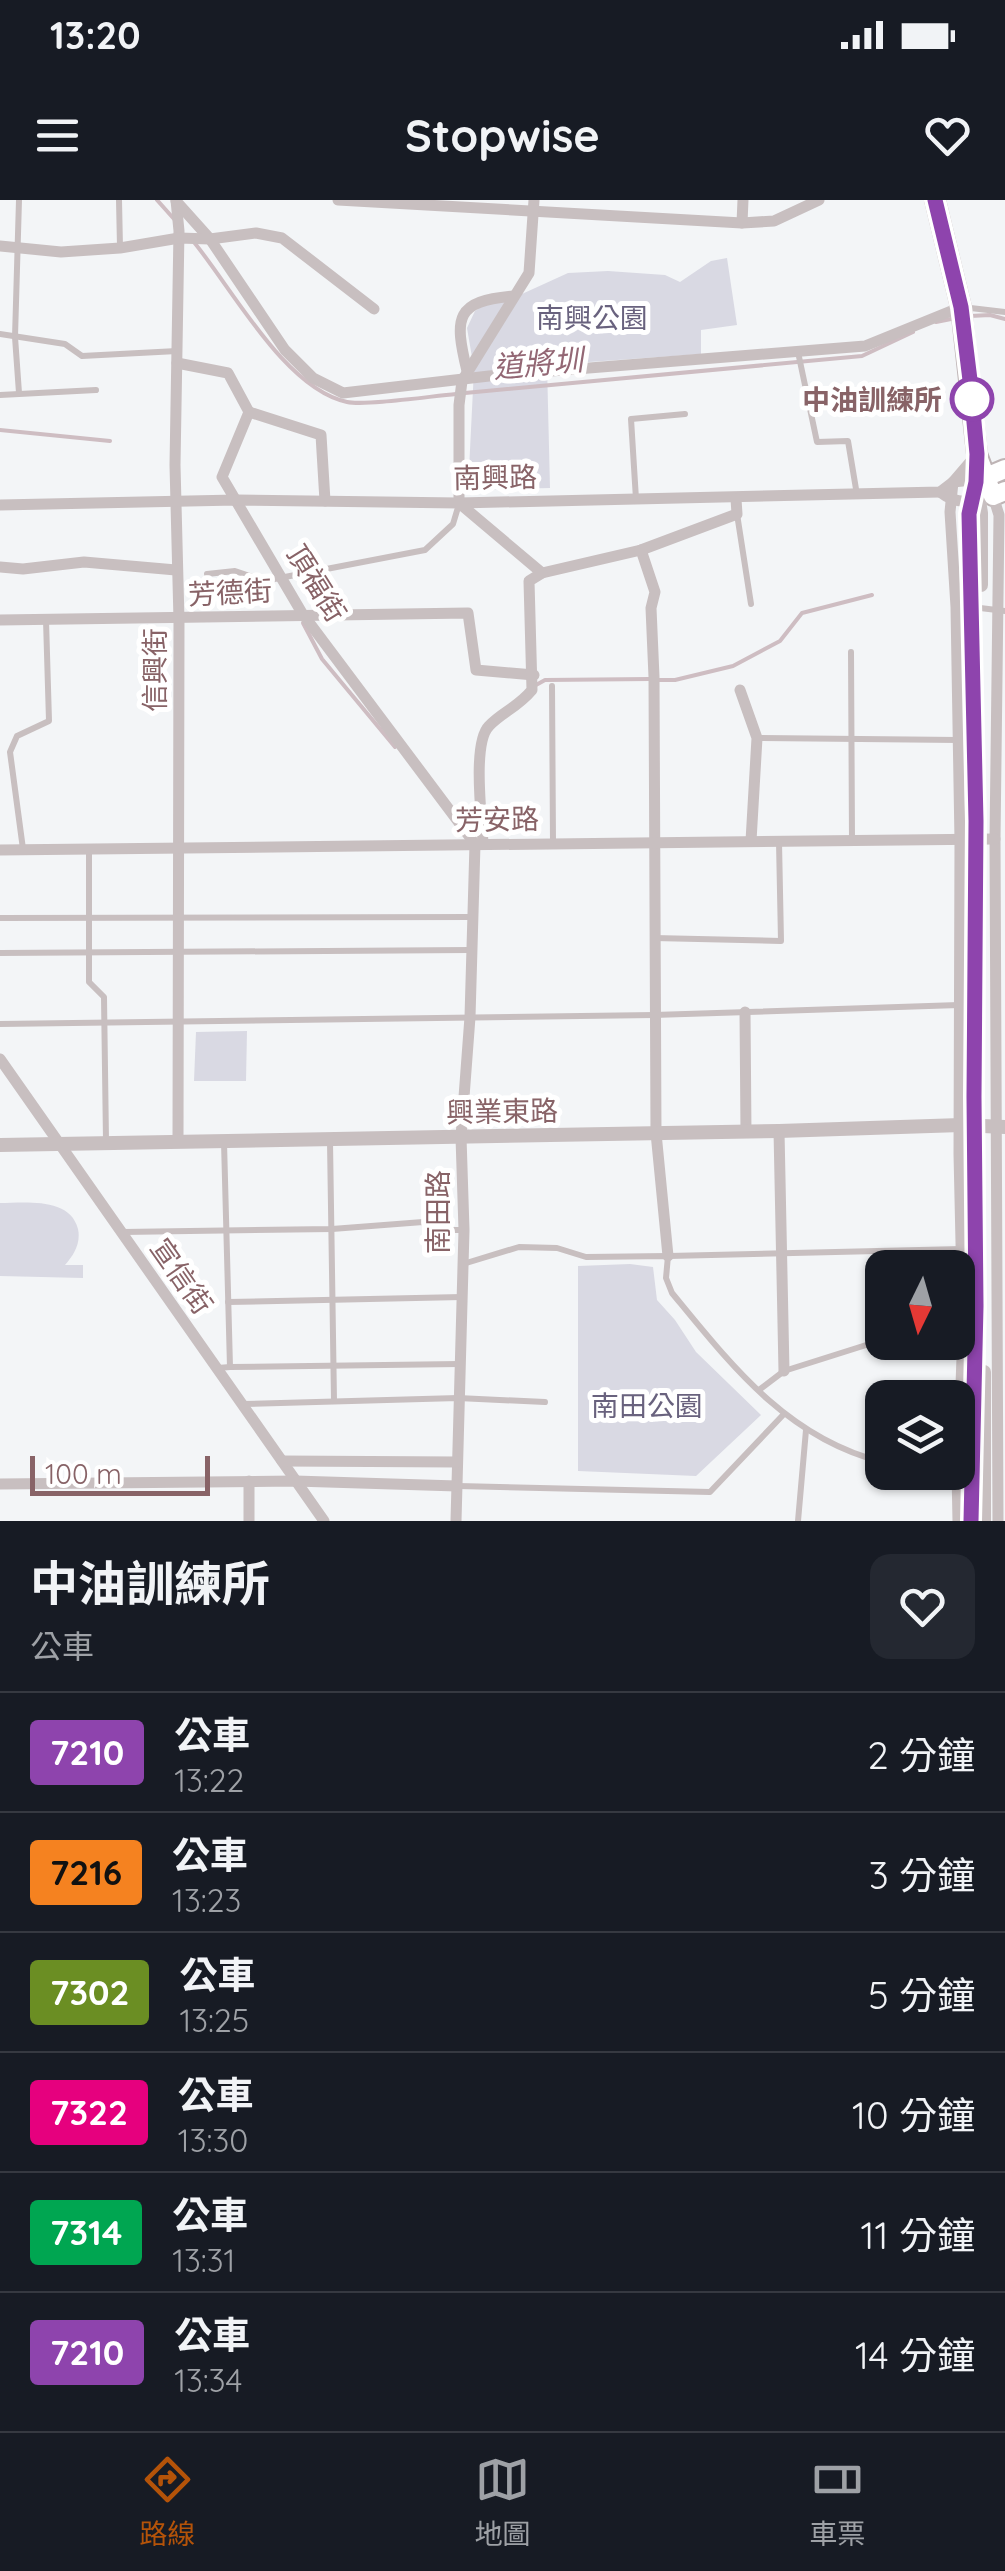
<!DOCTYPE html>
<html lang="zh-TW">
<head>
<meta charset="utf-8">
<style>
  body { margin:0; font-family:Quicksand,"Noto Sans TC",sans-serif; background:#242831; color:#f1f3f6; height:100vh; display:flex; flex-direction:column; font-size:38px; white-space:nowrap }
  * { box-sizing:border-box; margin:0 }
  p { font-size:32px; color:#9ea1a6 }
  .icon { flex:none; width:55px; height:55px; fill:none; stroke:currentColor; stroke-width:2; stroke-linecap:round; stroke-linejoin:round }
  .map { position:relative; height:1321px; overflow:hidden }
  .details { display:flex; flex-direction:column; background:#171b24; flex:1 }
  .details>* { flex:none }
  .badge { padding:0 20px; border-radius:8px; font-size:35px; line-height:65px }
  .needle { width:65px; rotate:185deg }
  .tools { position:absolute; left:865px; top:1050px; display:grid; gap:20px }
  .tools a { display:grid; place-items:center; width:110px; height:110px; border-radius:20px; background:#171b24; box-shadow:0 2px 8px #0004; font-size:50px }
  .scale { position:absolute; left:30px; bottom:25px; width:180px; box-sizing:border-box; padding-left:10px; border:5px solid #886367; border-top:0; font-size:28px; line-height:35px; white-space:nowrap; color:#886367; -webkit-text-stroke:8px #fff; paint-order:stroke }
  .map>.badge { position:absolute; translate:-50% -50%; box-shadow:0 0 0 5px #fff }
  .round { display:grid; place-items:center; flex:none; width:105px; height:105px; border-radius:20px; background:#242831 }
  .headline { display:flex; align-items:center; justify-content:space-between; height:170px; padding:0 30px }
  h1 { font-size:48px; font-weight:700; line-height:75px }
  ul { padding:0; list-style:none }
  li { display:flex; align-items:center; gap:30px; height:120px; padding:0 30px; border-top:2px solid #363941 }
  li div { flex:1 }
  li b { display:block; font-size:38px }
  li em { font-style:normal }
  li .badge { min-width:110px; font-weight:700; text-align:center }
  .status { display:flex; justify-content:space-between; align-items:center; height:70px; padding:0 50px; background:#171b24; direction:ltr }
  .status svg { height:28px; fill:currentColor }
  header { display:flex; justify-content:space-between; align-items:center; height:130px; padding:0 30px; background:#171b24; font-size:45px; font-weight:700 }
  .menu { display:flex; justify-content:space-around; align-items:center; height:140px; border-top:2px solid #363941; background:#171b24; font-size:28px; color:#9ea1a6 }
  .menu a { display:grid; justify-items:center; gap:5px }
  .menu .active { color:#b45309 }
  .map>svg:first-child { display:block }
</style>
</head>
<body>
<div class="status"><b>13:20</b><svg viewBox="0 0 49 12"><path d="M0 12V9h3v3zM5 12V6h3v6zM10 12V3h3v9zM15 12V0h3v12zM26 1h20v11H26zM47 4h2v5h-2z"/></svg></div>
<header><svg class="icon" aria-label="menu" viewBox="0 0 24 24"><path d="M4 6h16M4 12h16M4 18h16"/></svg>Stopwise<svg class="icon" aria-label="heart" viewBox="0 0 24 24"><path d="M12 20l-8-8c-3-5 5-10 8-4 3-6 11-1 8 4z"/></svg></header>
<div class="map">
<svg width="1005" height="1321" viewBox="0 0 1005 1321">
  <rect width="100%" height="100%" fill="#f3f5f7"/>
  <g fill="#d9d9e3">
    <polygon points="727,58 737,125 701,130 701,154 547,165 550,288 468,290 474,169 467,128 475,111 490,101 511,99 568,73 608,71 665,75 680,82 711,61"/>
    <polygon points="247,831 246,881 194,881 196,832"/>
    <path d="M0 1003C25 1003 70 997 78 1029 81 1043 74 1055 65 1065H83V1078L0 1076Z"/>
    <polygon points="630,1064 653,1067 657,1100 675,1120 696,1152 761,1215 696,1276 578,1271 578,1066"/>
  </g>
  <g fill="none" stroke-linecap="round" stroke-linejoin="round">
    <g stroke="#cebdc2" stroke-width="4">
      <polyline points="157,0 174,19"/>
      <path d="M193 41C232 88 285 189 347 202 366 206 432 196 456 194"/>
      <polyline points="970,116 990,115 1005,119"/>
      <polyline points="936,122 956,118"/>
      <polyline points="465,193 862,156 913,132"/>
      <polyline points="0,230 110,241"/>
      <polyline points="303,423 322,459 395,547"/>
      <polyline points="659,480 675,480 733,466 780,441 802,413 872,395"/>
      <polyline points="536,485 545,480 650,479"/>
    </g>
    <g stroke="#beb4b5" stroke-width="22">
      <g id="primary">
        <polyline points="935,0 961,107 977,254 993,296 1005,291"/>
        <polyline points="986,277 1005,269"/>
      </g>
    </g>
    <g stroke="#c8bfc0" stroke-width="6">
      <polyline points="19,0 15,137 19,193"/>
      <polyline points="119,0 120,47"/>
      <polyline points="962,107 1005,112"/>
      <polyline points="0,134 65,144 82,156 177,151"/>
      <polyline points="798,152 817,242 848,241 857,295"/>
      <polyline points="0,195 96,190"/>
      <polyline points="636,299 631,219 685,214"/>
      <polyline points="737,314 751,404"/>
      <polyline points="207,374 235,371 264,381 425,350 453,324 459,304"/>
      <polyline points="972,407 1005,411"/>
      <polyline points="851,452 852,639"/>
      <polyline points="552,486 553,643"/>
      <polyline points="759,538 958,540"/>
      <polyline points="23,649 10,552 17,536 49,521 46,420"/>
      <polyline points="89,650 89,782 104,797 106,941"/>
      <polyline points="0,718 471,717"/>
      <polyline points="654,738 781,741 779,642"/>
      <polyline points="0,753 470,750"/>
      <polyline points="0,824 654,815 959,805"/>
      <polyline points="330,942 334,1200"/>
      <polyline points="123,1032 332,1029 423,1022 439,1030 463,1030"/>
      <polyline points="669,1056 961,1049"/>
      <path d="M463 1064 519 1047 557 1048 586 1057 668 1056 666 1078 672 1093C732 1166 787 1238 882 1262"/>
      <polyline points="228,1102 462,1097"/>
      <polyline points="230,1167 459,1164"/>
      <polyline points="218,1168 230,1167 224,942"/>
      <polyline points="759,1190 784,1171 882,1140"/>
      <polyline points="243,1204 458,1198 545,1202"/>
      <polyline points="928,1272 956,1276"/>
      <polyline points="458,1286 710,1292 783,1215"/>
      <polyline points="798,1321 806,1230"/>
    </g>
    <g stroke="#c8bfc0" stroke-width="11">
      <polyline points="176,0 179,31 175,265 179,420 178,941"/>
      <polyline points="338,0 742,23 774,21 819,0"/>
      <polyline points="176,1 210,39 285,150 313,178 343,193 489,176 865,146 961,107"/>
      <polyline points="742,23 743,0"/>
      <polyline points="0,46 61,52 120,48 179,38 210,39 256,33 282,38 374,109"/>
      <polyline points="177,163 228,173 249,212 222,277 302,413 475,644 470,817 461,937 464,1030 456,1321"/>
      <path d="M467 171C454 117 455 101 514 96"/>
      <polyline points="249,212 321,235 325,301"/>
      <path d="M940 292C956 305 974 303 993 296L999 315 995 639 998 1321"/>
      <polyline points="0,305 236,300 459,303 940,292 953,282 982,279"/>
      <polyline points="641,350 655,392 651,408 654,477 656,933 668,1056"/>
      <polyline points="0,367 23,369 84,362 176,370"/>
      <polyline points="542,373 641,350 737,314 736,299"/>
      <polyline points="0,420 468,413 476,470 534,475"/>
      <polyline points="740,490 757,538 751,641"/>
      <path d="M483 644C482 618 472 543 489 526 502 512 517 508 532 490L529 381 542 373 459 303V205L462 181 529 73 534 0"/>
      <polyline points="0,650 995,639"/>
      <polyline points="745,812 746,932"/>
      <polyline points="0,859 324,1321"/>
      <polyline points="779,931 784,1171"/>
      <polyline points="282,1261 457,1262"/>
      <polyline points="958,1267 963,1130 959,954 960,641 956,407 950,312 953,282 977,254"/>
      <polyline points="957,1272 958,1321"/>
      <polyline points="249,1281 249,1321"/>
      <polyline points="0,1284 295,1281 457,1286"/>
    </g>
    <g stroke="#c8bfc0" stroke-width="14">
      <polyline points="977,287 981,313 981,385"/>
      <polyline points="0,945 779,931 961,925 1005,927"/>
      <polyline points="984,1172 984,1321"/>
      <polyline points="971,1321 976,1131 974,925 976,621 969,314 977,258"/>
    </g>
    <use href="#primary" stroke="#fff" stroke-width="18"/>
  </g>
  <g fill="none" stroke-linecap="round" stroke-linejoin="round">
    <g stroke="#fff" stroke-width="22">
      <polyline id="line" points="935,0 961,107 970,180 977,254 976,282 969,314 976,621 974,897 976,1106 971,1321"/>
    </g>
    <use href="#line" stroke="#8e44ad" stroke-width="15"/>
  </g>
  <circle fill="#fff" stroke="#8e44ad" stroke-width="5" cx="972" cy="199" r="20"/>
  <g text-anchor="middle" dominant-baseline="central" stroke-width="10" stroke-linejoin="round" paint-order="stroke">
    <g font-size="28" fill="#69627e" stroke="#fff">
      <text x="592" y="117">南興公園</text>
      <text x="647" y="1205">南田公園</text>
    </g>
    <g font-size="28" font-weight="bold" fill="#886367" stroke="#fff" text-anchor="end">
      <text x="942" y="199">中油訓練所</text>
    </g>
    <g font-size="28" fill="#886367" stroke="#fff">
      <text transform="translate(495 277) rotate(-1)">南興路</text>
      <text transform="translate(317 383) rotate(58)">頂福街</text>
      <text transform="translate(230 392) rotate(-3)">芳德街</text>
      <text transform="translate(154 470) rotate(-90)">信興街</text>
      <text transform="translate(497 619) rotate(-1)">芳安路</text>
      <text transform="translate(502 911) rotate(-1)">興業東路</text>
      <text transform="translate(437 1012) rotate(-90)">南田路</text>
      <text transform="translate(182 1076) rotate(55)">宣信街</text>
    </g>
    <g font-size="30" font-style="italic" fill="#936774" stroke="#fff">
      <text transform="translate(538 163) rotate(-5)">道將圳</text>
    </g>
  </g>
</svg>
<div class="tools">
<a><svg class="needle" viewBox="-14 -14 28 28"><path d="M0-13l5 13h-10z" fill="#e53935"/><path d="M0 13l5-13h-10z" fill="#9ea1a6"/></svg></a>
<a><svg class="icon" aria-label="layers" viewBox="0 0 24 24"><path d="M12 4l9 5-9 5-9-5zM3 14l9 5 9-5"/></svg></a>
</div>
<div class="scale">100 m</div>
</div>
<section class="details">
<div class="headline"><div><h1>中油訓練所</h1><p>公車</p></div><a class="round"><svg class="icon" aria-label="heart" viewBox="0 0 24 24"><path d="M12 20l-8-8c-3-5 5-10 8-4 3-6 11-1 8 4z"/></svg></a></div>
<ul>
<li><span class="badge" style="background:#8e44ad;color:#fff">7210</span><div><b>公車</b><p>13:22</p></div><em>2 分鐘</em></li>
<li><span class="badge" style="background:#f58220;color:#111">7216</span><div><b>公車</b><p>13:23</p></div><em>3 分鐘</em></li>
<li><span class="badge" style="background:#6b8e23;color:#fff">7302</span><div><b>公車</b><p>13:25</p></div><em>5 分鐘</em></li>
<li><span class="badge" style="background:#e6007e;color:#fff">7322</span><div><b>公車</b><p>13:30</p></div><em>10 分鐘</em></li>
<li><span class="badge" style="background:#00a651;color:#fff">7314</span><div><b>公車</b><p>13:31</p></div><em>11 分鐘</em></li>
<li><span class="badge" style="background:#8e44ad;color:#fff">7210</span><div><b>公車</b><p>13:34</p></div><em>14 分鐘</em></li>
</ul>
</section>
<nav class="menu">
<a class="active"><svg class="icon" aria-label="directions" viewBox="0 0 24 24"><path d="M12 3l9 9-9 9-9-9zM9 14v-3h6M13 9l2 2-2 2"/></svg>路線</a>
<a><svg class="icon" aria-label="map" viewBox="0 0 24 24"><path d="M3 6l6-2 6 2 6-2v14l-6 2-6-2-6 2zM9 4v14M15 6v14"/></svg>地圖</a>
<a><svg class="icon" aria-label="tickets" viewBox="0 0 24 24"><path d="M3 7h18v10H3zM15 7v10"/></svg>車票</a>
</nav>
</body>
</html>
